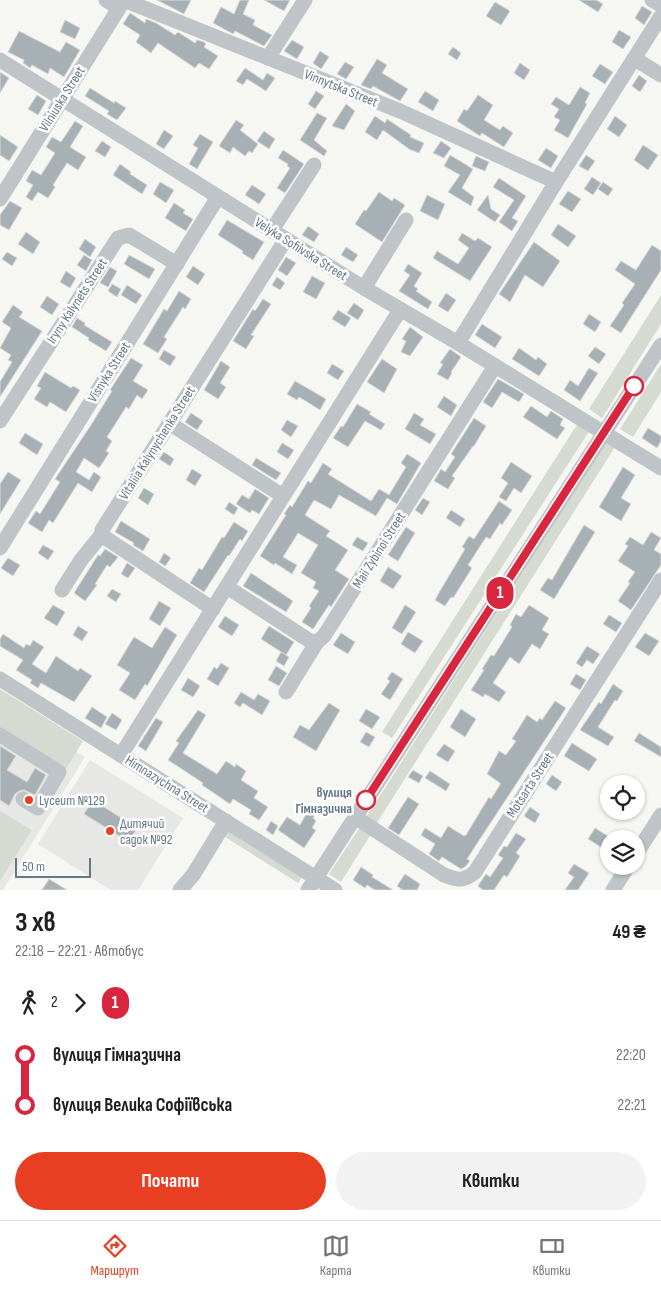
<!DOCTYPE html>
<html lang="uk">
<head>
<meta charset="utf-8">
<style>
  body { margin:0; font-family:"Sofia Sans Condensed",sans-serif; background:#f2f2f2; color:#202124; height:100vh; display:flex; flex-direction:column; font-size:19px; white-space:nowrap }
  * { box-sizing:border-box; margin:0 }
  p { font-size:16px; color:#757577 }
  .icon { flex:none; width:28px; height:28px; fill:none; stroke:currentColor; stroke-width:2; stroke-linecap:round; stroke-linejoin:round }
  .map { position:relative; height:890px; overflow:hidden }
  .drawer { display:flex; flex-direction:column; background:#fff; flex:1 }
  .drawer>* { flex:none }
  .badge { padding:0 10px; border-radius:16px; font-size:18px; line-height:32px }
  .controls { position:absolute; left:600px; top:775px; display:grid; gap:10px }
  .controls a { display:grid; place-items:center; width:45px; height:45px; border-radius:50%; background:#fff; box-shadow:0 1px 4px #0004; font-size:25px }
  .scale { position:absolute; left:15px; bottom:12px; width:76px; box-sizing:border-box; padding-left:5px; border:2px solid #647985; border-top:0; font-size:14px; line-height:18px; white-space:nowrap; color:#647985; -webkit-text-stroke:4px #fff; paint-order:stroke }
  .map>.badge { position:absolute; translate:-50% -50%; box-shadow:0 0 0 2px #fff }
  .legs { display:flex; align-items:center; gap:8px; height:55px; padding:0 15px; font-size:16px }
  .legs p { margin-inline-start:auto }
  .head { display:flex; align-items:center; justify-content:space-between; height:85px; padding:0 15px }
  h1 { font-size:28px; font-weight:700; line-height:38px }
  .cta { display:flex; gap:10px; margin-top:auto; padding:10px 15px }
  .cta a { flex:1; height:58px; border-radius:30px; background:#e83e21; color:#fff; font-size:20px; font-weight:700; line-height:58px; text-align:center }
  .cta a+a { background:#f2f2f2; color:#202124 }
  ul { padding:0 15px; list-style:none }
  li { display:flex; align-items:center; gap:18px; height:50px; font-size:19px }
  li i { display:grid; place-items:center; width:8px; height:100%; margin:0 6px; background:currentColor }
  li i::after { content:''; width:12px; height:12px; margin:-6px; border:4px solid; border-radius:50%; background:#fff }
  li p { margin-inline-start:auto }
  li:first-child i { background:linear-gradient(#0000 50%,currentColor 0) }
  li:last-child i { background:linear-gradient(currentColor 50%,#0000 0) }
  .tab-bar { display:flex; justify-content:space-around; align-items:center; height:70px; border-top:1px solid #e0e0e0; background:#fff; font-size:14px; color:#757577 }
  .tab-bar a { display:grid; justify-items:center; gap:2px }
  .tab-bar .on { color:#e83e21 }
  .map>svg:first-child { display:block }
</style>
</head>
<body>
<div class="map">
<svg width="661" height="890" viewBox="0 0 661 890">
  <rect width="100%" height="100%" fill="#f6f6f2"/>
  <g fill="#e7e8e6">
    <polygon points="0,704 85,757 3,890 0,890"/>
    <polygon points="90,760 183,818 138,890 111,890 38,844"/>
  </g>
  <g fill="#d6dbd1">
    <polygon points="661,295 661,324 602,418 589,409"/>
    <polygon points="661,364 661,392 633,437 620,429"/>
    <polygon points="578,423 590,430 392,738 382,732"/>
    <polygon points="607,441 615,447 375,826 365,819"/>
    <polygon points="0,689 83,741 66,769 0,728"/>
    <polygon points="0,811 32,830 0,881"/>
    <polygon points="360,827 371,834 341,882 329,874"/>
    <polygon points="227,828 303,876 298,883 222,835"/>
  </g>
  <g fill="#a6b0b5" stroke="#d8d7d5">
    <polygon points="157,0 191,0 184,14"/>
    <polygon points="240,0 249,0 243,14 255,20 253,25 272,35 264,46 235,31 233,34 213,23 221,7 234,14"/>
    <polygon points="264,0 290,0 284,11"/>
    <polygon points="579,0 596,0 603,4 598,12"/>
    <polygon points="495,2 510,11 501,25 486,16"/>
    <polygon points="642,6 652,12 644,25 635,18"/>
    <polygon points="130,13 145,23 146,19 156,23 175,35 178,32 195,43 197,40 204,42 206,44 204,47 218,56 209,69 199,63 195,68 158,43 151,53 136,42 140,35 123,24"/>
    <polygon points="65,20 80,28 75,39 60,32"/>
    <polygon points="619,30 631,37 623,49 612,42"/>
    <polygon points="19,31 60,52 66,42 80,50 64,77 50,68 48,74 32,65 30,68 23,63 24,60 8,52"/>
    <polygon points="292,40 304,47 297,59 284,51"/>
    <polygon points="453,47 461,53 457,60 448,54"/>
    <polygon points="320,51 329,57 321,69 313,63"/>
    <polygon points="377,59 387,65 382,73 408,89 400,101 373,86 371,89 361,85"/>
    <polygon points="345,62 354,67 346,79 337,74"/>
    <polygon points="520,63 530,70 524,80 514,73"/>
    <polygon points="600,64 613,72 605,84 592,76"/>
    <polygon points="245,68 263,80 267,73 275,78 266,91 247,79 243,85 236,81"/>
    <polygon points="0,72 9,78 0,93"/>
    <polygon points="639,75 647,81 640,92 632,86"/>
    <polygon points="580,87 590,93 585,103 587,104 568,138 554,130 560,120 554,117 559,109 551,104 556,97 569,105"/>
    <polygon points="90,88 114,103 115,101 126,108 117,120 107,114 109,111 85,96"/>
    <polygon points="316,91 324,96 315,109 308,104"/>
    <polygon points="425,91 439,100 433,111 418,102"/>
    <polygon points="37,95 46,101 38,115 28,109"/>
    <polygon points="478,95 493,105 484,120 500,130 503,126 513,133 504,147 482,133 480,136 457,121 464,109 467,111"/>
    <polygon points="346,104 355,111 344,130 332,126"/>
    <polygon points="317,113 327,118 314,140 327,151 324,156 300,140"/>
    <polygon points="375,116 385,123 387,119 411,135 410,137 424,143 419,153 409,149 383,130 377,140 365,132"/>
    <polygon points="615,116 627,125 619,137 607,129"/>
    <polygon points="236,120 244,125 240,130 258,144 252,153 249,151 245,156 233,147 230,153 219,146"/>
    <polygon points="75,121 83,126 70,147 86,157 78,170 67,163 53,185 55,187 48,198 38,192 32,201 26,197 33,185 26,181 32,170 41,175 55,153 46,147 52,137 61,142"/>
    <polygon points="164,130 173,136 164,149 156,144"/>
    <polygon points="264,131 275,139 269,149 257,141"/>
    <polygon points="200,134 213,142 197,169 189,164 198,148 193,145"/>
    <polygon points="0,135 18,147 9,161 0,155"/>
    <polygon points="102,141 111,147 105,157 95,151"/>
    <polygon points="441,141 451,148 444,158 433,153"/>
    <polygon points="643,145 658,155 648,170 634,160"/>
    <polygon points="546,148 558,156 551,168 538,160"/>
    <polygon points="283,150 304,164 285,193 277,188 290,168 287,166 288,164 278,158"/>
    <polygon points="450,155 473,169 462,188 474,197 471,206 448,192 460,175 444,166"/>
    <polygon points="586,155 595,161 588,171 579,166"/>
    <polygon points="476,156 489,162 485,171 472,166"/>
    <polygon points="120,164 131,172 130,174 147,185 142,194 113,175"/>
    <polygon points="592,177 601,183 593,195 584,189"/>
    <polygon points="499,178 526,196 512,218 518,221 512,231 499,222 514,200 493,187"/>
    <polygon points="160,182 174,190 166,203 153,194"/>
    <polygon points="603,182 613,189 608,196 598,189"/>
    <polygon points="252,185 266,194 259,204 245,195"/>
    <polygon points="568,191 581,199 572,212 559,204"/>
    <polygon points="379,192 392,201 394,198 405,205 382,242 355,224 364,210 366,211"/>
    <polygon points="427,195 445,204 438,220 420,211"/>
    <polygon points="488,195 491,209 500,215 495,222 477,210"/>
    <polygon points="10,201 22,208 9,230 0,225 0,215"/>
    <polygon points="174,203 185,210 183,213 193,219 186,231 165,218"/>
    <polygon points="227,220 264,242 253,260 242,253 243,251 218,235"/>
    <polygon points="558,224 576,236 568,247 551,235"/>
    <polygon points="308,226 319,234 314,242 302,235"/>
    <polygon points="26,232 40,242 33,254 18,244"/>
    <polygon points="462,233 475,241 478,238 492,247 470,281 433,258 437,251 458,264 469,248 458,240"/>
    <polygon points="85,239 96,247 90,257 79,249"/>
    <polygon points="534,242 560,261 543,287 525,275 510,302 499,294"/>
    <polygon points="652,245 661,251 661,270 621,333 610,326 624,305 622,303 635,284 615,270 621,261 636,270"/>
    <polygon points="346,247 358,255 353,262 341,255"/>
    <polygon points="7,252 17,258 12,266 2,259"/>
    <polygon points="84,255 92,260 86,271 77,265"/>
    <polygon points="129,255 155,269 149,279 124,264"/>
    <polygon points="286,257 296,263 287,276 278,270"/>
    <polygon points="408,264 422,273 414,286 418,289 416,291 432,302 428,309 399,291 410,275 404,271"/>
    <polygon points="193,266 205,274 198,285 186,277"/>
    <polygon points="110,267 117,271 108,287 100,283"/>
    <polygon points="66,271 76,278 70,288 60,282"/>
    <polygon points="312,276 325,283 316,299 303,292"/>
    <polygon points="277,277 285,283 280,290 272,285"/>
    <polygon points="112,284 121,289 117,297 108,291"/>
    <polygon points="127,285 142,295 136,304 121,295"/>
    <polygon points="179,291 191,299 185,309 183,307 164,337 167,339 158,353 143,344 164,309 167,311"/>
    <polygon points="446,293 456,300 448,312 438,306"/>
    <polygon points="47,296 59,304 52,315 40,307"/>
    <polygon points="263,299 271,304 251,335 254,336 246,349 233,341 253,309 255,311"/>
    <polygon points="354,303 364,310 358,320 347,313"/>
    <polygon points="13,305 23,312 19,317 42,331 0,397 0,382 12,362 8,360 11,355 0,348 11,328 2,322"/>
    <polygon points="338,310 351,318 345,327 332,319"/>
    <polygon points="589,314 601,322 595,332 583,324"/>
    <polygon points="77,318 85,323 84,325 112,342 106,351 88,340 89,338 72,327"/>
    <polygon points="482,324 502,337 495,348 475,335"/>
    <polygon points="410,327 423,337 410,356 401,352 406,341 402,339"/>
    <polygon points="595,347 606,354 599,364 588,356"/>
    <polygon points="519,348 536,360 538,357 547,364 539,376 512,359"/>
    <polygon points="450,349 461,357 451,372 452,373 448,380 437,374 443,364 440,363"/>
    <polygon points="164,350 176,357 170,366 159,359"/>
    <polygon points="131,358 143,365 133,381 148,390 142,399 137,395 129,409 126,407 107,437 112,441 106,451 109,453 99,468 84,458 76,472 89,480 94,472 101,477 92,492 78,483 53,523 49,520 42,532 28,523 36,511 40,514 60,482 55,479 91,425 112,391 110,390"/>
    <polygon points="382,359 397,369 384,393 367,382"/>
    <polygon points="221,361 230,367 220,383 226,387 218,399 204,390"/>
    <polygon points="332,364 344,371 338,380 327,373"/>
    <polygon points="589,368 598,373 580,401 564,390 570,380 578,386"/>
    <polygon points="45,372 71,388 73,386 80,390 66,412 50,402 47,407 34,399 41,388 37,386"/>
    <polygon points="498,379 524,394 519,402 502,392 492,408 483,402"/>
    <polygon points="295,381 326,399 320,410 299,397 297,400 287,394"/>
    <polygon points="444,396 457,405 451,416 437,407"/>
    <polygon points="357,404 371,412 369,414 385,424 381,430 365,421 348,447 333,438 341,426 343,427"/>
    <polygon points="531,406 547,417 551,411 563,419 560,425 565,428 557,439 523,417"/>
    <polygon points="191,413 203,421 197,430 185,422"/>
    <polygon points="414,413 424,419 420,425 436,434 430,444 405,429"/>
    <polygon points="474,418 486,426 474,446 473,446 452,476 455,478 448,489 434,481 441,469 445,472 455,457 451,454"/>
    <polygon points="287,420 298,426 291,437 281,430"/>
    <polygon points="648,428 661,436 661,441 657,448 642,438"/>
    <polygon points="25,433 43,444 37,455 19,443"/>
    <polygon points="282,443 294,450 288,459 277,452"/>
    <polygon points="164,452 174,459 170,466 159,459"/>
    <polygon points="407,454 421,463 397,504 387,498 376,516 339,495 331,509 314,500 305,515 330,531 326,536 348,550 335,570 349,579 331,607 329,605 313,629 302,622 311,608 309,606 319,591 313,588 316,582 301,573 318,545 298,533 283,557 297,565 292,574 275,563 274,565 260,556 286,515 284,514 290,505 292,507 308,481 311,483 323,463 332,469 328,474 371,501 379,489 389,495 406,467 401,463"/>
    <polygon points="256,458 281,473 276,480 252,465"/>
    <polygon points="511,462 532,476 521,493 514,488 506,501 499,497 508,483 501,478"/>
    <polygon points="623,467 635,475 621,498 631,504 621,521 599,507"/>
    <polygon points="192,469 202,475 195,486 186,480"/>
    <polygon points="8,472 21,480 0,514 0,484"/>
    <polygon points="144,488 154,494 148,505 138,498"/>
    <polygon points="255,489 269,498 259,514 252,510 250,513 236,504 242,495 249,499"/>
    <polygon points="423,498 430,502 422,515 415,510"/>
    <polygon points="499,501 512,510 502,525 500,523 490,539 486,537 468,565 472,568 453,598 451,597 445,606 435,600 440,591 465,549 462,547 469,536 474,539"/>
    <polygon points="229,502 238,508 234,515 225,509"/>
    <polygon points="451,510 465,519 460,527 446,518"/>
    <polygon points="121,521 150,539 143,551 133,545 134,543 115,532"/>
    <polygon points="234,522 248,531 242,541 240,539 229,556 228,555 204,592 190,583 199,568 202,570 222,537 224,538"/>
    <polygon points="584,525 595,532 554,599 540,590 548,578 552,580"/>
    <polygon points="406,527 415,533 398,561 388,555"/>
    <polygon points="651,532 661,538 654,550 661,554 661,565 631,610 618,601 630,583 628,582 635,572 618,561 628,546 625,544 630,537 643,545"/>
    <polygon points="357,537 368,543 363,551 352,545"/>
    <polygon points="43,545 54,551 48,560 38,553"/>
    <polygon points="105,549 118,557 110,567 107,565 95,584 97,585 85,601 74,593 98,555 100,556"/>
    <polygon points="164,553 171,558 165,566 159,562"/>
    <polygon points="8,558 20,565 13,576 1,568"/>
    <polygon points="127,563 135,568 128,578 121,574"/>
    <polygon points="388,567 402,576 393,589 380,581"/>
    <polygon points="251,573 293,601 286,612 243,586"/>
    <polygon points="112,589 121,594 116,602 107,596"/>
    <polygon points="159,601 171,608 160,626 149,619"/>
    <polygon points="53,605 65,612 57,626 44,618"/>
    <polygon points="405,605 416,612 402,634 392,628"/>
    <polygon points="529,605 549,618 542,630 549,634 540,649 532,644 519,664 510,657 493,683 506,692 499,702 485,694 483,697 471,690 484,670 482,669 491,655 494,656 512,627 510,625 516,614 521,617"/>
    <polygon points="609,615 622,623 616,632 603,624"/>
    <polygon points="225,616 239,625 232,636 218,627"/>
    <polygon points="78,626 88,632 82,641 73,635"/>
    <polygon points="269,626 294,642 286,655 261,639"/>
    <polygon points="165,627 177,635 147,686 145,684 135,700 119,690 130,673 117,665 134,637 152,648"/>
    <polygon points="408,632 423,641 415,653 401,644"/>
    <polygon points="341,633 355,642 348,654 333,645"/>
    <polygon points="645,633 659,641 649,656 635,647"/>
    <polygon points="3,634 24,648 26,644 30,646 33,640 44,647 32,664 46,673 56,656 78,671 80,668 92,676 74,702 41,683 38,688 30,683 32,680 16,670 23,660 0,646 0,639"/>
    <polygon points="587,646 600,654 593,664 587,660 582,667 576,663"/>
    <polygon points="281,652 289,657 284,666 276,661"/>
    <polygon points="221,663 229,668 218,686 207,679 214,667 217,669"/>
    <polygon points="276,666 287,673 279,686 268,680"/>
    <polygon points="392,672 403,679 390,700 381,694 390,681 387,679"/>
    <polygon points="576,674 586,680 580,690 570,684"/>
    <polygon points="188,678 200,686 193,697 181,690"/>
    <polygon points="613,684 623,691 617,701 615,700 598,727 614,737 608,746 580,730 599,702 601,704"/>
    <polygon points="241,692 254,700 258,694 270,701 262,715 243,703 240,707 234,703"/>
    <polygon points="555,701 566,708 478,842 467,859 470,861 465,867 461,869 442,857 439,861 429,854 435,844 421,835 425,828 441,838 448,826 464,836 466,835 489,797 491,799 500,785 500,783 487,774 499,751 506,755 516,741 512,739 527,715 537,722 540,718 542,720"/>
    <polygon points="329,703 340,710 316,751 293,737 300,725 309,730"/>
    <polygon points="92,707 107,717 101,728 85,718"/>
    <polygon points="366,709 380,717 372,729 359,721"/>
    <polygon points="461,709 476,719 465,737 450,727"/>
    <polygon points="198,710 206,715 183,753 217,774 226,761 235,767 236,764 246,771 241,780 258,791 254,798 268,807 259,820 249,814 251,810 233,799 230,804 202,785 203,783 168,760 179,743 176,741"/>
    <polygon points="112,713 122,720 116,730 105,724"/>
    <polygon points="156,718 163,722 146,751 138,746"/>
    <polygon points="366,732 375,737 369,747 360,742"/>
    <polygon points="639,733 661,747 661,757 634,741"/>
    <polygon points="572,743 597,759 589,771 564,756"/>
    <polygon points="444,744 455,751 448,762 436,755"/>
    <polygon points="0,746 16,756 7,770 27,782 35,768 46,775 35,795 24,790 19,791 15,794 9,806 0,800"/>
    <polygon points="413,770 423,776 419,783 408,777"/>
    <polygon points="430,771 450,784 446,791 425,778"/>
    <polygon points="552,775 562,782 556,791 546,784"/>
    <polygon points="408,797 419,804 399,835 388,828"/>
    <polygon points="93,800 137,828 129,842 84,814"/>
    <polygon points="530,807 540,814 535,823 524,816"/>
    <polygon points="309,809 316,813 313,818 316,821 312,828 316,830 304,848 278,830 287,817 300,825"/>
    <polygon points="271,821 278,826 273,835 266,830"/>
    <polygon points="595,828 611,838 604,849 588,839"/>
    <polygon points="516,833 526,839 516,853 520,856 507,877 504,875 494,890 483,890 478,886 486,874 490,877 503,858 498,855 504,846 507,847"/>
    <polygon points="574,864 589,873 578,890 565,890 574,877 568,873"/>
    <polygon points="361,867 373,875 372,877 393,890 375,890 367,885 365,888 353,880"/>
    <polygon points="405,874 420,884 417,890 403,890 397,886"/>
    <polygon points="49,879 67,890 42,890"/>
  </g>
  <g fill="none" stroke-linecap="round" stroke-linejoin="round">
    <g stroke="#bec4c7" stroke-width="15">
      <polyline points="106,0 119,8"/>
      <polyline points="124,0 400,111 556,182"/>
      <polyline points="652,0 661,5"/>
      <polyline points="268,58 305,0"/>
      <polyline points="635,59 661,75"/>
      <polyline points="0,60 364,288 458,343 661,468"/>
      <polyline points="0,199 124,0"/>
      <polyline points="272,230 314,165"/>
      <polyline points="364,288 406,220"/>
      <polyline points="458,343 556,182 661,16"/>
      <polyline points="0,421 118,238 129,235 177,264"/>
      <polyline points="169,423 283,496"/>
      <polyline points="0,548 218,197"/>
      <polyline points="227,587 310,641 317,642 324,636 495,366"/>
      <polyline points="62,590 81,560 102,534"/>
      <polyline points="213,609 104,537 102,534 102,530 286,239"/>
      <polyline points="0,679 335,890"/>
      <polyline points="286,692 317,642"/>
      <polyline points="0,735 59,772 38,808 23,799"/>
      <polyline points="121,755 400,310"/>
      <path d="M355 817 444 875C457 880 463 882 475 872L661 580"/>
      <polyline points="636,854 661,815"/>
      <polyline points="180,890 193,875 226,821"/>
      <polyline points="308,890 661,345"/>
      <polyline points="613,890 628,866"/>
    </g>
  </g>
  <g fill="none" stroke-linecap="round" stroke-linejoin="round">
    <g stroke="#fff" stroke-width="11">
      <polyline id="line-1" points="366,800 634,386"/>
    </g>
    <use href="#line-1" stroke="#d7263d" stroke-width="8"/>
  </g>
  <g fill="#fff" stroke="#d7263d" stroke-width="2.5">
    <circle cx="634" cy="386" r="9"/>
    <circle cx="366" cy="800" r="9"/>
  </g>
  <g fill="#e83e21" stroke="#fff" stroke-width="2">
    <circle cx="29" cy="800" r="5"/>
    <circle cx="110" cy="831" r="5"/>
  </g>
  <g text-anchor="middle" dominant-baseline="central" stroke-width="5" stroke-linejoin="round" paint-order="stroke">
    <g font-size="14" fill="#647985" stroke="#fff">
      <text transform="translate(341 88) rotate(22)">Vinnytska Street</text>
      <text transform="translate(62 99) rotate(-58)">Vilniuska Street</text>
      <text transform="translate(301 249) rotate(32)">Velyka Sofiivska Street</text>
      <text transform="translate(77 301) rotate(-57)">Iryny Kalynets Street</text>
      <text transform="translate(109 372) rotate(-58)">Visnyka Street</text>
      <text transform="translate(157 443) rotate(-58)">Vitaliia Kalynychenka Street</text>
      <text transform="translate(379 550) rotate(-58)">Maii Zybinoi Street</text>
      <text transform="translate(167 784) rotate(32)">Himnazychna Street</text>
      <text transform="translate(530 785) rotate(-57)">Motsarta Street</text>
    </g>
    <g font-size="14" font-weight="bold" fill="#647985" stroke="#fff" text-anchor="end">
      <text x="352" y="792">вулиця<tspan x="352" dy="16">Гімназична</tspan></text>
    </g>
    <g font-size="14" fill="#647985" stroke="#fff" text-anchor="start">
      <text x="39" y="800">Lyceum №129</text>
      <text x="120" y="823">Дитячий<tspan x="120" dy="16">садок №92</tspan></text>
    </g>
  </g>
</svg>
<div class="controls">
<a><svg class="icon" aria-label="locate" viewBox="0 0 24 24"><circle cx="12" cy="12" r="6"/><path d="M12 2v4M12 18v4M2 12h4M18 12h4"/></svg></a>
<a><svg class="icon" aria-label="layers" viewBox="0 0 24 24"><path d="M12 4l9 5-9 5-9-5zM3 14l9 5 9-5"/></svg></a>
</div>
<div class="scale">50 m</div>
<b class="badge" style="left:500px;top:593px;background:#d7263d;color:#fff">1</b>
</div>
<section class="drawer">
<div class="head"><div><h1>3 хв</h1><p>22:18 – 22:21 · Автобус</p></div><b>49 ₴</b></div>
<div class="legs"><svg class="icon" aria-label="walk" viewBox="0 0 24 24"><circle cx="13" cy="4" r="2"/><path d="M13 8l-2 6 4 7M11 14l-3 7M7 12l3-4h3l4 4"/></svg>2<svg class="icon" aria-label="forward" viewBox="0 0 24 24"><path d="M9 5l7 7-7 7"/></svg><b class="badge" style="background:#d7263d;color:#fff">1</b></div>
<ul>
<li><i style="color:#d7263d"></i><b>вулиця Гімназична</b><p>22:20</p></li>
<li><i style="color:#d7263d"></i><b>вулиця Велика Софіївська</b><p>22:21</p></li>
</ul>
<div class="cta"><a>Почати</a><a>Квитки</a></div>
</section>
<nav class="tab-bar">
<a class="on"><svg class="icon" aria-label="directions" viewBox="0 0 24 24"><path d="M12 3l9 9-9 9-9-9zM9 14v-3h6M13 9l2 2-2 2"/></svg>Маршрут</a>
<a><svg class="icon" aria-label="map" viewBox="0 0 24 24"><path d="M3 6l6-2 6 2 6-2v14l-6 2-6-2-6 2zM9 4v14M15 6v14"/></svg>Карта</a>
<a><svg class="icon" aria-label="tickets" viewBox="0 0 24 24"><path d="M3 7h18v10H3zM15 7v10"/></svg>Квитки</a>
</nav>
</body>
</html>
